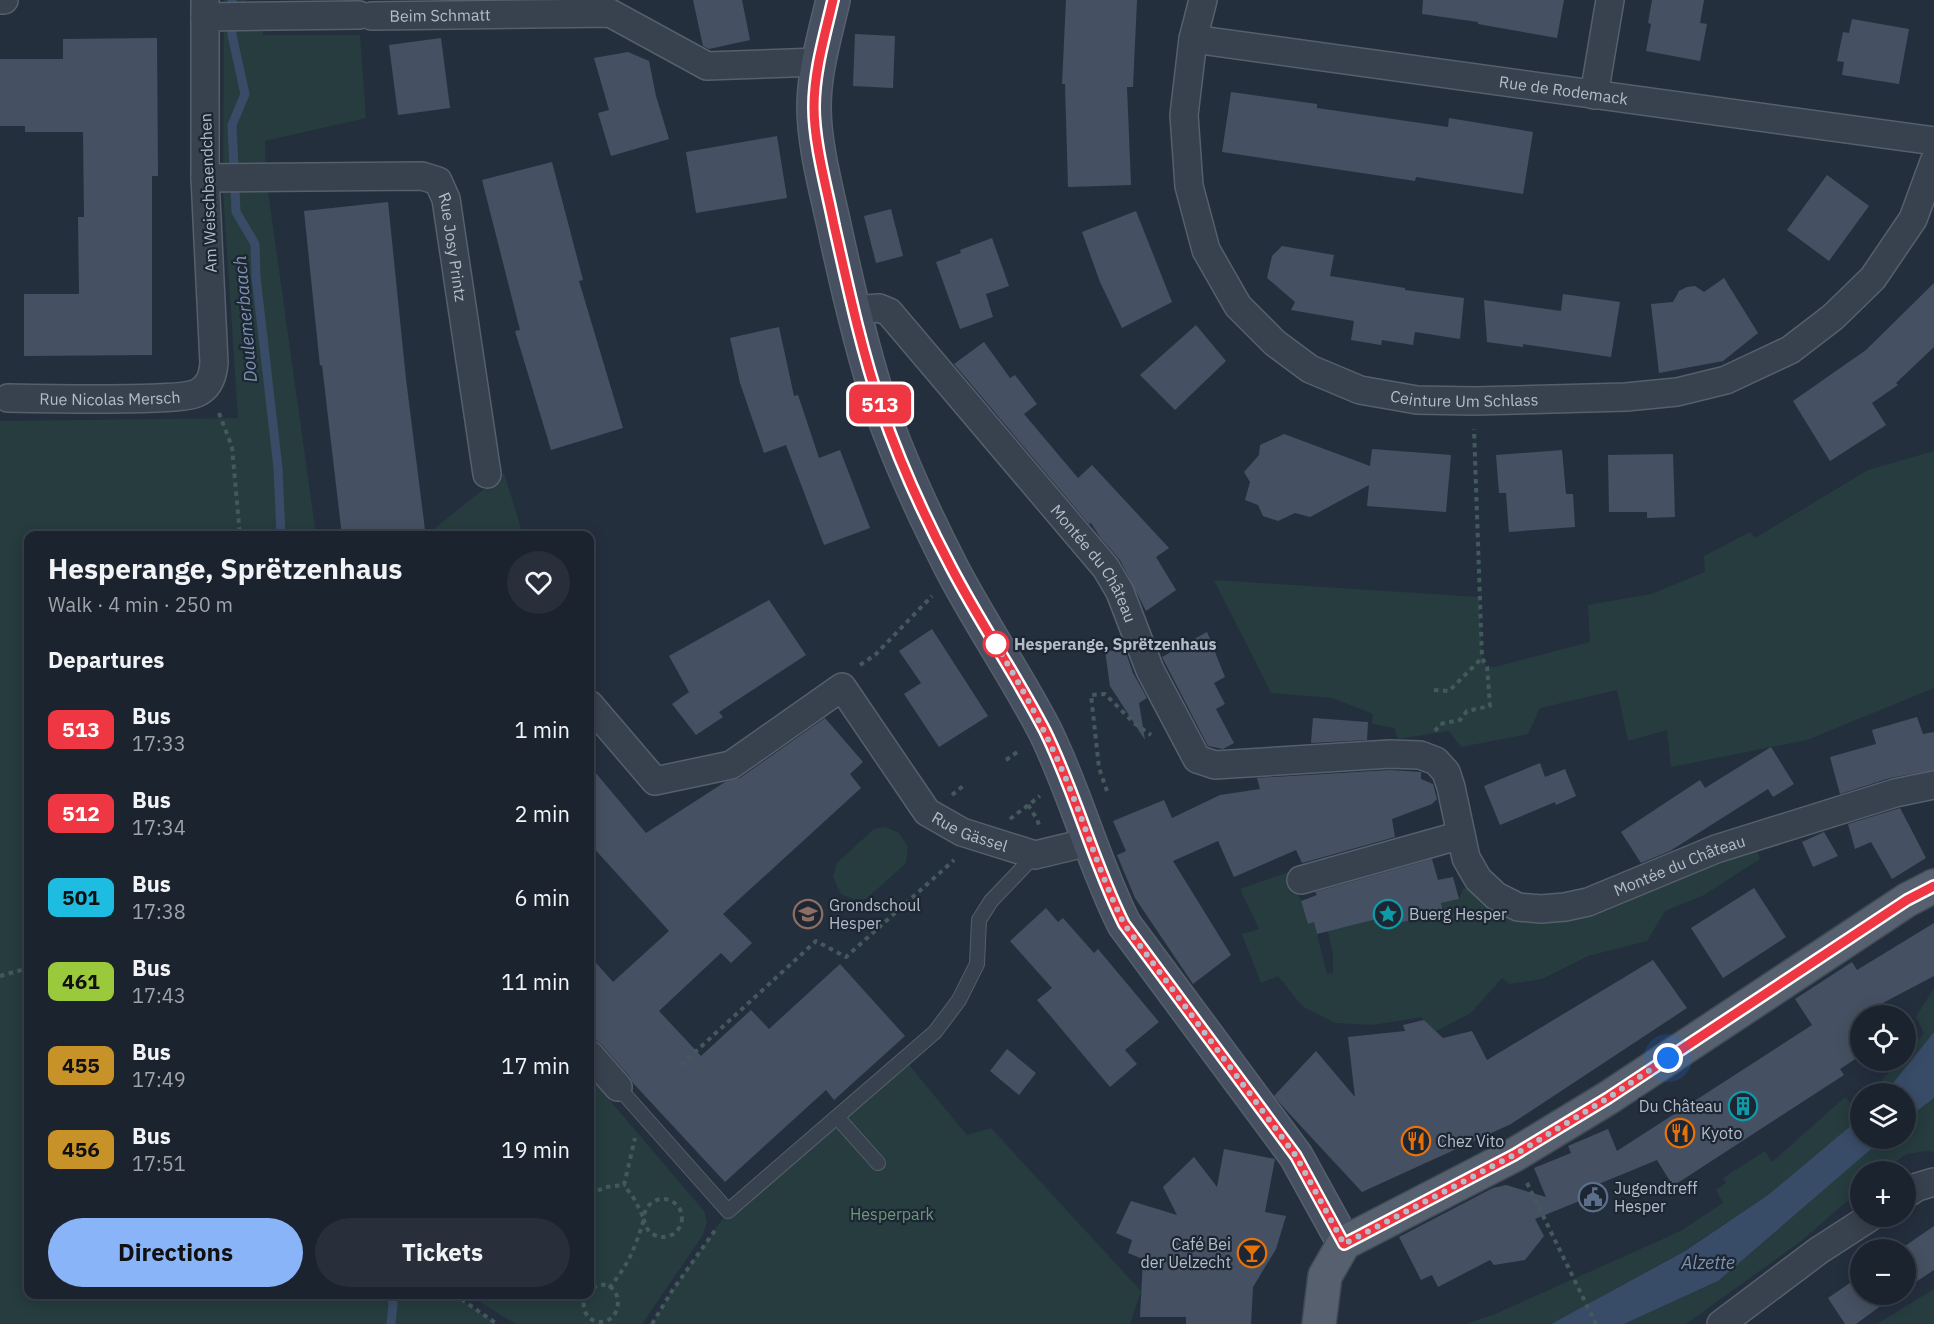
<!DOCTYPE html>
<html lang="en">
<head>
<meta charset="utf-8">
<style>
  body { margin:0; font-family:"IBM Plex Sans",sans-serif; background:#282f3a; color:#f1f3f6; height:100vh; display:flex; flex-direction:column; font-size:22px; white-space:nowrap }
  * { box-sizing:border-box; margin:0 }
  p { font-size:20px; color:#a0a4aa }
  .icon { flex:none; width:33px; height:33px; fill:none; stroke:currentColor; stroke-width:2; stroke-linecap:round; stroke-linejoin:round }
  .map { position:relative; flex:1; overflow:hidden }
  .side { position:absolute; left:24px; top:531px; width:570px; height:768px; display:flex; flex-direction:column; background:#1b232e; border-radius:12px; box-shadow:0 3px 15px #0003,0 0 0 2px #39404a }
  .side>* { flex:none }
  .badge { padding:0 12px; border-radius:9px; font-size:21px; line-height:39px }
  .buttons { position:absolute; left:1850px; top:1005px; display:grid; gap:12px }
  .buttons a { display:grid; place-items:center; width:66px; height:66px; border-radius:50%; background:#1b232e; box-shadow:0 3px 15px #0003,0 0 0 2px #39404a; font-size:30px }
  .you { position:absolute; width:30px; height:30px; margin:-15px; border:4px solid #fff; border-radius:50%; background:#1a73e8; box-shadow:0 0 0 9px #1a73e833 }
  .map>.badge { position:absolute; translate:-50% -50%; box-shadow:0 0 0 3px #fff }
  h2 { padding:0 24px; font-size:22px; line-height:54px }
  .round { display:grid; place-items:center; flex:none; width:63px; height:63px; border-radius:32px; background:#282f3a }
  .summary { display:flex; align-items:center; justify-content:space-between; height:102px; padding:0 24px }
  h1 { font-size:28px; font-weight:800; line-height:45px }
  .primary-button { display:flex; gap:12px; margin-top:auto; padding:12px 24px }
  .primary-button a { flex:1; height:69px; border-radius:36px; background:#8ab4f8; color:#111; font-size:24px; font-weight:800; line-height:69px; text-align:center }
  .primary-button a+a { background:#282f3a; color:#f1f3f6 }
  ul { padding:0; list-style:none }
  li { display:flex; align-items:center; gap:18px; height:84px; padding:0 24px }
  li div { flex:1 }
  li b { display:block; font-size:22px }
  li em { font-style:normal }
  li .badge { min-width:66px; font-weight:700; text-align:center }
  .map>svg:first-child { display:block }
</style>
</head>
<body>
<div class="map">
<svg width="1934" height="1324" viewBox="0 0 1934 1324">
  <rect width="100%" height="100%" fill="#242f3e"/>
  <g fill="#263c3f">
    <polygon points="224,0 246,0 248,31 263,31 263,35 360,35 366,118 265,141 266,177 316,535 28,536 28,1294 454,1295 497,1324 0,1324 0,421 238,418 223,192"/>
    <polygon points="1934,451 1934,688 1807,740 1671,767 1667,730 1628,741 1617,690 1540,708 1528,734 1461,747 1449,731 1398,739 1394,728 1372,724 1373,714 1332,698 1271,693 1214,580 1479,597 1482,658 1487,667 1494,667 1590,642 1588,605 1651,594 1705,572 1704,556 1750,532 1755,538 1868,470"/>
    <polygon points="504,473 523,535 426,535"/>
    <polygon points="885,827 899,833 908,847 906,863 866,899 853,899 841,894 833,877 837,863 874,829"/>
    <polygon points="1756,848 1760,859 1704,895 1665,911 1647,941 1588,956 1542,979 1509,984 1502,978 1471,1013 1436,1031 1421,1017 1373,1025 1335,1023 1302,1006 1278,976 1261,983 1242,934 1259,929 1240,889 1288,872 1301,901 1308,923 1314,922 1327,974 1333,973 1333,955 1328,931 1385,917 1388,926 1443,912 1441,903 1459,899 1463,889 1470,886 1516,917 1695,870"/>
    <polygon points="1934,988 1934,1032 1885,1093 1870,1094 1899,1061 1905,1060 1905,1054 1924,1033 1916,1017"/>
    <polygon points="904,1059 967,1135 991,1128 1141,1291 1130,1324 652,1324 672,1291 728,1211"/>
    <polygon points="590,1077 704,1211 707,1222 703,1235 642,1324 516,1324 468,1295 590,1294"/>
    <polygon points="1845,1097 1856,1109 1860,1105 1860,1118 1768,1195 1684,1251 1551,1324 1466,1324 1495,1314 1663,1239 1682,1230 1723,1203 1716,1190 1726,1183 1723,1178 1765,1151 1772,1162"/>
    <polygon points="1934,1098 1934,1152 1926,1151 1907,1154 1881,1171 1860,1172 1860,1190 1800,1242 1686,1324 1624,1324 1718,1281 1883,1139 1905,1138 1905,1120"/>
    <polygon points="1934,1289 1934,1324 1877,1324"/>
  </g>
  <g fill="#394c67">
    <polygon points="1934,1032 1934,1098 1905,1120 1905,1094 1885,1093"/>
    <polygon points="1860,1118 1860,1138 1883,1139 1718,1281 1624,1324 1551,1324 1685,1251 1768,1195"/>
  </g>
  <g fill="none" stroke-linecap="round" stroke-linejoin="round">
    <g stroke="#394c67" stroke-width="9">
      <polyline points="232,0 232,35 245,94 232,125 236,212 255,244 256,277 278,468 281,536"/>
      <polyline points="391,1294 393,1304 391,1324"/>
    </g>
  </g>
  <g fill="#455162">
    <polygon points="693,0 742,0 750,40 709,49 703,46"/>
    <polygon points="1066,0 1137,0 1133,87 1127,87 1131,185 1068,187 1065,84 1062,84"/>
    <polygon points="1423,0 1564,0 1557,38 1478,24 1478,22 1422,14"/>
    <polygon points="1652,0 1704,0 1700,23 1707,24 1700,61 1646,51 1651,24 1648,23"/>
    <polygon points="1852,19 1909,29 1899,84 1842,75 1844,62 1837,61 1843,32 1849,33"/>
    <polygon points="855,34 895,36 893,88 853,86"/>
    <polygon points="157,38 158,176 152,176 152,355 24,356 24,294 79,294 78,217 84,217 83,132 25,132 25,126 0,126 0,59 63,59 63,39"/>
    <polygon points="441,38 450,108 398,115 389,45"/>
    <polygon points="628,52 649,61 656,96 669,139 611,156 598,113 609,110 594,58"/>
    <polygon points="1231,92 1317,104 1317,108 1448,127 1449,118 1533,132 1523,194 1416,177 1415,181 1222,152"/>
    <polygon points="777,136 787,198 696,213 686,152"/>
    <polygon points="552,162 583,280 579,281 623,428 551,450 515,331 520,330 482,180"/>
    <polygon points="1827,175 1869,206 1829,261 1787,230"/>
    <polygon points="388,202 406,379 425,530 377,536 342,536 322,365 320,366 304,211"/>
    <polygon points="891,209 903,256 876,263 864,216"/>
    <polygon points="1136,211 1172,302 1122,328 1100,282 1082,232"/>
    <polygon points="992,238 1009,286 986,294 993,317 960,329 936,262 961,253 960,250"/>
    <polygon points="1282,246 1334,255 1330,276 1405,288 1405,290 1464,298 1460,339 1415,332 1413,345 1382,340 1381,345 1351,340 1354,321 1291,310 1295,302 1267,278 1272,256"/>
    <polygon points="1724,278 1758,333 1723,361 1659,373 1651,304 1673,302 1679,291 1687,287 1695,286 1704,292"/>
    <polygon points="1934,283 1934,347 1896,383 1898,385 1872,403 1886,425 1830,461 1793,401 1866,350"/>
    <polygon points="1563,294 1620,302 1611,357 1523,344 1523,347 1487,342 1484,300 1561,311"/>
    <polygon points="1196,325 1226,361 1175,410 1140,375"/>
    <polygon points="779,327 794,396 798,395 819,458 840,450 870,528 824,545 786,445 764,453 740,383 730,338"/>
    <polygon points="984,342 1010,378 1015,375 1037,404 1024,414 1078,478 1092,465 1169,548 1156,557 1176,590 1146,611 1120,560 1100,537 1091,523 1089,524 954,364"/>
    <polygon points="1284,434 1370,466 1372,449 1451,455 1446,512 1367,506 1369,485 1310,517 1295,513 1278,521 1263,516 1258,505 1245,500 1250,482 1244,472 1259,455 1260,445"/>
    <polygon points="1562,450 1566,494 1573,494 1575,527 1509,532 1506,493 1499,493 1496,455"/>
    <polygon points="1673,454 1675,517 1647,518 1647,512 1609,512 1608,455"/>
    <polygon points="769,600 806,655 719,712 723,717 696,735 672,704 689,692 669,656"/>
    <polygon points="932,629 988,716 939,747 904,694 921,683 899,651"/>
    <polygon points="1207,632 1225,677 1214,683 1225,704 1216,709 1234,743 1223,749 1208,746 1162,657"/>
    <polygon points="1125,650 1133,673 1147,698 1139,703 1145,740 1110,686 1105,651"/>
    <polygon points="1917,717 1923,734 1934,732 1934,770 1890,778 1840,794 1830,757 1876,744 1872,730"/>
    <polygon points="825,718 863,762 850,774 861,788 723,914 752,943 731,963 721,953 659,1011 701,1056 751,1010 769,1029 840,964 905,1036 834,1100 826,1090 725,1182 633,1083 630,1077 602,1045 590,1035 590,956 613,982 669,931 590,844 590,766 646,833 725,782 740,778"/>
    <polygon points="1313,718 1368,722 1367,740 1311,743"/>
    <polygon points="1771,747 1794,784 1773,797 1768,789 1670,851 1641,863 1621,832 1700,780 1705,788"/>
    <polygon points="1540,763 1545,777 1565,769 1576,796 1556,805 1555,802 1500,825 1484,786"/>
    <polygon points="1390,770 1421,772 1421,779 1433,784 1437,799 1432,804 1392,819 1395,837 1302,863 1296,850 1234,877 1218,841 1173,861 1231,955 1193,984 1135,898 1117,855 1126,851 1113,821 1164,800 1172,818 1220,795 1260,789 1257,778"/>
    <polygon points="1900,808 1926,858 1892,879 1871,842 1855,849 1848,824"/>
    <polygon points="1824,832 1838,856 1813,867 1802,842"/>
    <polygon points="1432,859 1438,880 1453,877 1459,899 1441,903 1443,912 1387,926 1385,917 1317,934 1314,922 1308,924 1301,901 1317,895 1315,892"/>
    <polygon points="1754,888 1786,937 1723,978 1691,928"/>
    <polygon points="1046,908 1058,922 1063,918 1094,953 1098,949 1159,1022 1125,1050 1137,1064 1110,1087 1037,1000 1052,988 1010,941"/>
    <polygon points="1934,923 1934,976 1879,1005 1882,1009 1871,1016 1860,1016 1860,1056 1840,1069 1844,1075 1673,1186 1657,1160 1589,1188 1592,1196 1535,1219 1544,1236 1525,1260 1494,1265 1490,1260 1438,1287 1432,1275 1421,1280 1399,1237 1493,1188 1506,1185 1546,1197 1534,1168 1571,1153 1568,1146 1608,1129 1617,1151 1812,1025 1795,999 1852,962 1857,970"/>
    <polygon points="1653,960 1687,1008 1511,1124 1362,1192 1285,1109 1274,1096 1316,1051 1355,1097 1348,1037 1405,1031 1403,1025 1424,1020 1443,1038 1472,1031 1487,1060"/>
    <polygon points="1007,1049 1036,1073 1019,1095 990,1071"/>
    <polygon points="1224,1149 1275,1159 1265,1212 1286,1216 1276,1249 1253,1287 1251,1324 1186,1324 1186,1317 1140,1317 1143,1259 1128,1253 1132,1240 1116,1233 1131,1201 1177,1215 1163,1187 1194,1157 1217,1187"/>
    <polygon points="1934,1226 1934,1270 1905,1289 1905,1246"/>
    <polygon points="1860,1276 1860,1294 1897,1294 1856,1324 1845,1324 1828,1298"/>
  </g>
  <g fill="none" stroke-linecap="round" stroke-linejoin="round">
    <g stroke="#565f6c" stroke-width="16">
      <g id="lane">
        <polyline points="618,1087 728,1211 935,1032 959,1000 977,964 979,920 991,901 1035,855"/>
        <polyline points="837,1117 878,1163"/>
      </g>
    </g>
    <g stroke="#565f6c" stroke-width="30">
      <g id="street">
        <polyline points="0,0 4,0"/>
        <path id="s1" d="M1203 0 1193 39 1184 115 1189 186 1206 250 1238 306 1275 343 1310 369 1360 390 1417 400 1474 401 1626 397 1677 392 1726 380 1790 350 1833 317 1873 278 1913 219 1934 162"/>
        <path id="s2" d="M372 16 610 13 707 66 818 62"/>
        <polyline points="205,17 359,15"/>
        <path id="s3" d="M1193 39 1934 141"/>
        <polyline points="1594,95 1610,0"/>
        <path id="s4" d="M205 178 422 176 438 181 446 199 487 474"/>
        <path id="s5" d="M853 310 879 308 889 312 1106 568 1120 592 1150 670 1197 759 1215 765 1390 754 1420 755 1436 761 1446 772 1451 787 1466 858 1478 879 1496 896 1518 907 1541 909 1565 907 1588 902 1716 849 1895 793 1934 785"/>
        <path id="s6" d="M8 398C57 399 107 400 156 398 169 397 185 398 197 393 210 387 213 375 214 363L205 178V0"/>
        <path id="s7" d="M590 705 655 781 731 765 842 687 927 812 962 832 1035 855 1089 842"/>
        <polyline points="1301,880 1461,835"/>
        <polyline points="590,1055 618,1087"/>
        <polyline points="1905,1195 1917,1187 1934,1182"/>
        <polyline points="1721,1324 1818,1251 1872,1216"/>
      </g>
    </g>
    <g stroke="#565f6c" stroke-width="36">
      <path id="secondary" d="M833 0C825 35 814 71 814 107 814 146 827 192 835 230 848 290 862 350 881 408 900 463 925 516 951 567 980 623 1016 675 1045 731 1076 794 1093 862 1124 924L1296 1156 1344 1243"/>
    </g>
    <g stroke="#414a57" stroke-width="36">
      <polyline id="primary" points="1319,1324 1325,1276 1344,1243 1514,1155 1608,1098 1907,900 1934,886"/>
    </g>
    <g stroke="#44595c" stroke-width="4" stroke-dasharray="4.5 4.5" stroke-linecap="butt">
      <polyline points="219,413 232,447 240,536"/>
      <polyline points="860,665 875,655 932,596"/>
      <polyline points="1434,690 1449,691 1482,658"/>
      <polyline points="1435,731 1440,724 1460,720 1467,711 1490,706 1487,667 1482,658 1474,429"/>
      <polyline points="1006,760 1020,750"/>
      <polyline points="1107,791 1099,768 1091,695 1105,694 1134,723 1151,735"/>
      <polyline points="952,795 963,786"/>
      <polyline points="1028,805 1037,819 1039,825"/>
      <polyline points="1010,819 1040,796"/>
      <polyline points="0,976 28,968"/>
      <polyline points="681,1065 816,941 846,957 954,860"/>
      <polyline points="1527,1183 1596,1324"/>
      <polyline points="590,1195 605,1187 624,1185 635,1138"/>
      <circle cx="663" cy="1218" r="19"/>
      <path d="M609 1288C629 1264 635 1248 644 1219L635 1200 624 1185"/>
      <polyline points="454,1294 497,1324"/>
      <path d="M586 1294C581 1305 584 1318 597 1322 630 1324 621 1268 590 1290"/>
      <polyline points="652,1324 672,1291 716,1229"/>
    </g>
    <use href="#lane" stroke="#38414e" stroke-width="14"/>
    <use href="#street" stroke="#38414e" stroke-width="27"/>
    <use href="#secondary" stroke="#465061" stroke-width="33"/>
    <use href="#primary" stroke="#56606e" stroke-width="33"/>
  </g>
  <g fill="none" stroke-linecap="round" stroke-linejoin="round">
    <g stroke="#fff" stroke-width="14">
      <path id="line" d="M833 0C825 35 814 71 814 107 814 144 827 189 834 225 848 287 861 348 881 408 900 463 924 516 951 567 980 623 1016 675 1045 731 1076 794 1093 862 1124 924L1296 1156 1344 1244 1514 1155 1608 1098 1907 900 1934 886"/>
    </g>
    <use href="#line" stroke="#ef3744" stroke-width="9"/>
    <path stroke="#b4bcc9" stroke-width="6" stroke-dasharray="0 10.8" d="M996 644 993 640C1021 685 1045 730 1066 779 1086 827 1101 877 1124 924L1296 1156 1344 1244 1514 1155 1608 1098 1668 1058"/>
  </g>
  <defs>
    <g id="school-ring" transform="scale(1.5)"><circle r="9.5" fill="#1d2633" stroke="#8d6e63" stroke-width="1.5"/><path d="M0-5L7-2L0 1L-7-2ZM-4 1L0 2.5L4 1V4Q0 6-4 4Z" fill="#8d6e63"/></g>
    <g id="sight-ring" transform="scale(1.5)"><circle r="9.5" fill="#1d2633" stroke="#0f9aa8" stroke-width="1.5"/><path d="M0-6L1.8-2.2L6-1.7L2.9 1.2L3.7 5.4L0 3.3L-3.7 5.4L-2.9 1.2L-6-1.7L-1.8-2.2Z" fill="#0f9aa8"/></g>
    <g id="building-ring" transform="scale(1.5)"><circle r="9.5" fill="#1d2633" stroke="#0f9aa8" stroke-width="1.5"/><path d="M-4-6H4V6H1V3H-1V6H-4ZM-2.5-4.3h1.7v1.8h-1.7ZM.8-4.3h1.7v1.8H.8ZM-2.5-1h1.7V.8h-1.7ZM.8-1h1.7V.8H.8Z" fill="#0f9aa8"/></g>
    <g id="restaurant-ring" transform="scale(1.5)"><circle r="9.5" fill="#1d2633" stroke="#e8710a" stroke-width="1.5"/><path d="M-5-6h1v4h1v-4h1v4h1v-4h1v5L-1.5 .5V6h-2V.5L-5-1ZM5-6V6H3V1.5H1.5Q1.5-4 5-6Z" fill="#e8710a"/></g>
    <g id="civic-ring" transform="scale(1.5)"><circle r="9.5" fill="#1d2633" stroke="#5c6f8a" stroke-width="1.5"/><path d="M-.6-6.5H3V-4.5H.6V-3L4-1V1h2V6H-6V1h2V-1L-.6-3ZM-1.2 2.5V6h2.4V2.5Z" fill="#5c6f8a"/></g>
    <g id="bar-ring" transform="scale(1.5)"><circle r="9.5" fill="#1d2633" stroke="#e8710a" stroke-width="1.5"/><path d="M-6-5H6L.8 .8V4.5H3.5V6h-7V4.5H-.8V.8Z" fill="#e8710a"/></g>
  </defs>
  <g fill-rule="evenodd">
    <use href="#school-ring" x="808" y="914"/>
    <use href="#sight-ring" x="1388" y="914"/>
    <use href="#building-ring" x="1743" y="1106"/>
    <use href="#restaurant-ring" x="1680" y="1133"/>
    <use href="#restaurant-ring" x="1416" y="1141"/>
    <use href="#civic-ring" x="1593" y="1197"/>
    <use href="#bar-ring" x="1252" y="1253"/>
  </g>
  <circle fill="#fff" stroke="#ef3744" stroke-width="3" cx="996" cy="644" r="12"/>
  <g text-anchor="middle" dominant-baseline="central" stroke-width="4.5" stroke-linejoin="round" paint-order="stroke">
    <g font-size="16" fill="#b4bcc9" stroke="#1d2633">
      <text stroke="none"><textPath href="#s2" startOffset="68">Beim Schmatt</textPath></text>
      <text stroke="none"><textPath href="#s3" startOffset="374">Rue de Rodemack</textPath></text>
      <text transform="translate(208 193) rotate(-92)">Am Weischbaendchen</text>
      <text stroke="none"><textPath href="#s4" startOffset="302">Rue Josy Printz</textPath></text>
      <text stroke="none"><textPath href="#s6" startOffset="102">Rue Nicolas Mersch</textPath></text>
      <text stroke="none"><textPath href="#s1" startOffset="574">Ceinture Um Schlass</textPath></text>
      <text stroke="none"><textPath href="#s5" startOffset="362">Montée du Château</textPath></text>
      <text stroke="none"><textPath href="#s7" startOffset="512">Rue Gässel</textPath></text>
      <text stroke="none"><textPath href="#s5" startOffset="1172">Montée du Château</textPath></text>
    </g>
    <g font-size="16" font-weight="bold" fill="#b4bcc9" stroke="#1d2633" text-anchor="start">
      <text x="1014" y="644">Hesperange, Sprëtzenhaus</text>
    </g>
    <g font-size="16" fill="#b4bcc9" stroke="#1d2633" text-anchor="start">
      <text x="829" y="905">Grondschoul<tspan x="829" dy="18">Hesper</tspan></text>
      <text x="1409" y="914">Buerg Hesper</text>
      <text x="1722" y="1106" text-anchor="end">Du Château</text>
      <text x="1701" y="1133">Kyoto</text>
      <text x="1437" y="1141">Chez Vito</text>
      <text x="1614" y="1188">Jugendtreff<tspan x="1614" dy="18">Hesper</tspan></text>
      <text x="1231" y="1244" text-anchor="end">Café Bei<tspan x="1231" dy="18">der Uelzecht</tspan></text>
    </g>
    <g font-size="16" fill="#6b9a76" stroke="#1d2633">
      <text x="892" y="1214">Hesperpark</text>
    </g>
    <g font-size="18" font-style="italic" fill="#7c92b1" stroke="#1d2633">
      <text transform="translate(245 319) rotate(-95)">Doulemerbaach</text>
      <text x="1708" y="1262">Alzette</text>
    </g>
  </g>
</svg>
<div class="buttons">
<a><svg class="icon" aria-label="locate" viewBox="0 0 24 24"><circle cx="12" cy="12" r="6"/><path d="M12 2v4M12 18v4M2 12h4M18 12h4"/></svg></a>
<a><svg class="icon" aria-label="layers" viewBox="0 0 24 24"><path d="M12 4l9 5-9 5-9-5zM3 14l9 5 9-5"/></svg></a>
<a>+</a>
<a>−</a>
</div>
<div class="you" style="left:1668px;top:1058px"></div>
<b class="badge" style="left:880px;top:404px;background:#ef3744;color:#fff">513</b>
<section class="side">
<div class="summary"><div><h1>Hesperange, Sprëtzenhaus</h1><p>Walk · 4 min · 250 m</p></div><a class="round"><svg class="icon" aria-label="heart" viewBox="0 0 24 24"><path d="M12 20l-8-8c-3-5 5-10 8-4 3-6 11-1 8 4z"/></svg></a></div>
<h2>Departures</h2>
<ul>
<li><span class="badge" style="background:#ef3744;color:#fff">513</span><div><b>Bus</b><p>17:33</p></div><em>1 min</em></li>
<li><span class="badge" style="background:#ef3744;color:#fff">512</span><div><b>Bus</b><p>17:34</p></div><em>2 min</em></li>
<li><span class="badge" style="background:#1fbce1;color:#111">501</span><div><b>Bus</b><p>17:38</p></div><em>6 min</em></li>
<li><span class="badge" style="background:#9aca3c;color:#111">461</span><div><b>Bus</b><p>17:43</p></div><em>11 min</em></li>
<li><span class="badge" style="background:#c79227;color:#111">455</span><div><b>Bus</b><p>17:49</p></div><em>17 min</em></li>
<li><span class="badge" style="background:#c79227;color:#111">456</span><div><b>Bus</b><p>17:51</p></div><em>19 min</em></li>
</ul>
<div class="primary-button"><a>Directions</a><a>Tickets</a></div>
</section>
</div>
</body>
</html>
